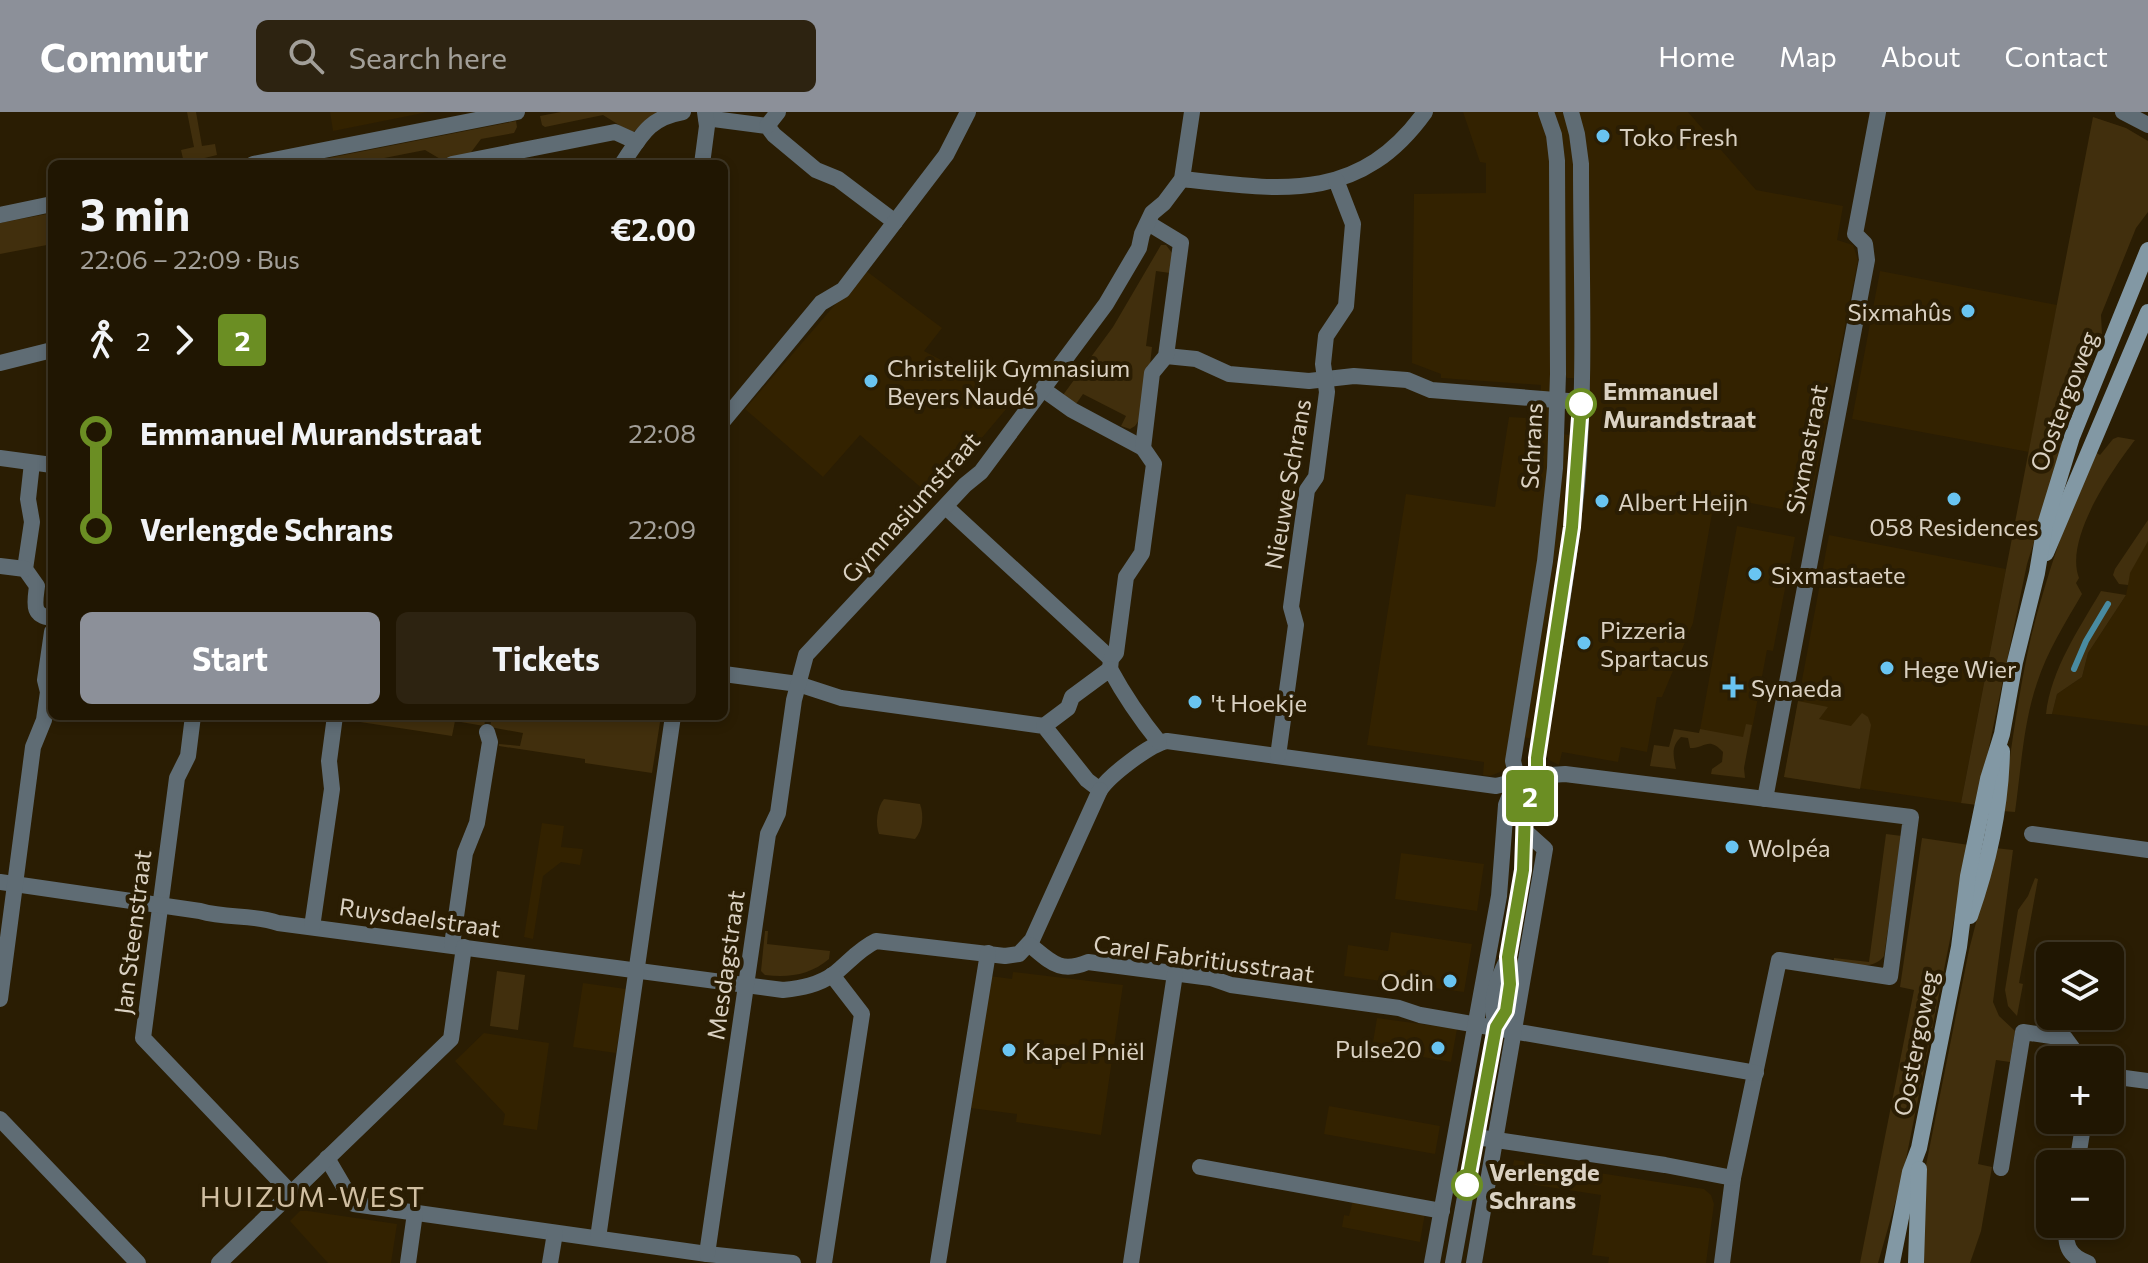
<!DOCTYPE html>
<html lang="en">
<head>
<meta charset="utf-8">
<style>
  body { margin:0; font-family:Commissioner,sans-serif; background:#2d2311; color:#f1f3f6; height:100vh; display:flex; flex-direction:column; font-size:30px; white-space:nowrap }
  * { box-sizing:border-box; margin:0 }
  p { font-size:26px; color:#a29f99 }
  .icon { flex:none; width:44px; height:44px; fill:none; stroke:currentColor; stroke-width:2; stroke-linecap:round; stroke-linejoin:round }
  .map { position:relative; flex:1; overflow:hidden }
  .panel { position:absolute; left:48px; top:48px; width:680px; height:560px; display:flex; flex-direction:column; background:#201602; border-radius:12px; box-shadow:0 4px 12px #0003,0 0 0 2px #3d3524 }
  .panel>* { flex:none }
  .badge { padding:0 16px; border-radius:6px; font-size:28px; line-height:52px }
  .fabs { position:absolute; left:2036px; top:830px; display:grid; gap:16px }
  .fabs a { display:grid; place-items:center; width:88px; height:88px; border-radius:12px; background:#201602; box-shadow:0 4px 12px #0003,0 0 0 2px #3d3524; font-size:40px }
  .map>.badge { position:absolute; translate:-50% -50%; box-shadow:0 0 0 4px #fff }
  .legs { display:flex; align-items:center; gap:12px; height:88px; padding:0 32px; font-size:26px }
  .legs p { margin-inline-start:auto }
  .overview { display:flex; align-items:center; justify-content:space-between; height:136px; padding:0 32px }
  h1 { font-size:44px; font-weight:700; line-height:60px }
  .primary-button { display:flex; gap:16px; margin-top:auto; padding:16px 32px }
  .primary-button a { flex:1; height:92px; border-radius:12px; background:#8c9099; color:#fff; font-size:32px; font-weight:700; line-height:92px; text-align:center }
  .primary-button a+a { background:#2d2311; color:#f1f3f6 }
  ul { padding:0 32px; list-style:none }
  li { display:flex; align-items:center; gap:28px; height:96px; font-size:30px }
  li i { display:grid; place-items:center; width:12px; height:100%; margin:0 10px; background:currentColor }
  li i::after { content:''; width:20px; height:20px; margin:-10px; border:6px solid; border-radius:50%; background:#201602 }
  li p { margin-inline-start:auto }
  li:first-child i { background:linear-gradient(#0000 50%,currentColor 0) }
  li:last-child i { background:linear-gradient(currentColor 50%,#0000 0) }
  header { display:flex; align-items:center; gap:48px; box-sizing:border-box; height:112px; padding:0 40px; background:#8c9099; color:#fff }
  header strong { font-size:38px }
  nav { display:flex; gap:44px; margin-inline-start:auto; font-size:28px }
  .search { width:560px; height:72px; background:#2d2311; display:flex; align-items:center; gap:20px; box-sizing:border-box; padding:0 28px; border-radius:12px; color:#a29f99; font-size:30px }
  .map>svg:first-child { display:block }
</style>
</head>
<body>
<header>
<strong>Commutr</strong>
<div class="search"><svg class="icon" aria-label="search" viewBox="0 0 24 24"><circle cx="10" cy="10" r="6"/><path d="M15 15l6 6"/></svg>Search here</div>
<nav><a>Home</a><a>Map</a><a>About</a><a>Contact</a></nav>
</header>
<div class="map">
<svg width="2148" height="1151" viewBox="0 0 2148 1151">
  <rect width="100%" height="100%" fill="#2a1d03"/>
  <g fill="#320">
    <polygon points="330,0 428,0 333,19"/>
    <polygon points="1463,0 1541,0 1552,47 1553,262 1545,404 1507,653 1503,659 1490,664 1483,663 1484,650 1367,633 1406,382 1495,395 1509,305 1541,307 1541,273 1441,266 1441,262 1412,251 1414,82 1486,81 1486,51 1480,50"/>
    <polygon points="1553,0 1565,0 1574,36 1574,266 1567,266 1565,262"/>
    <polygon points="1577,0 1688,0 1756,78 1843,94 1837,128 1853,133 1858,148 1810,393 1797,400 1715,384 1693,511 1662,585 1657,585 1647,640 1621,635 1618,650 1562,640 1559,653 1549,648 1545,639 1575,440"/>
    <polygon points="865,158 942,216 924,239 960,258 1007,296 932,385 860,323 823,365 745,297"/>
    <polygon points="1880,159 2057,193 2029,340 1852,307"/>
    <polygon points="1564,322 1574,324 1569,392 1533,627 1523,625"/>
    <polygon points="1737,414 1795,425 1773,539 1767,538 1749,633 1699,623"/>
    <polygon points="2148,418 2148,614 2052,602 2057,582 2082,565 2088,541 2126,483 2128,473 2124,459"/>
    <polygon points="1829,423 2006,457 1961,691 1784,665"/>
    <polygon points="542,711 564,714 561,735 583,737 580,753 561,750 543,764 533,827 524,825"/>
    <polygon points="1401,741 1484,752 1477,799 1395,787"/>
    <polygon points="1391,820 1472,832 1464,880 1344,864 1348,833 1388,839"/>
    <polygon points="1013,860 1123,873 1101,1023 1016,1010 1017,1002 970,996 990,864 1012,867"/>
    <polygon points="583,871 626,877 616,941 573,935"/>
    <polygon points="1377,906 1457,917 1451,950 1372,936"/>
    <polygon points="484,921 549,931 537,1018 503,1013 505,1002 455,949"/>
    <polygon points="1329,994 1440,1014 1435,1042 1324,1022"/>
    <polygon points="1514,1048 1704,1077 1711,1083 1714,1092 1706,1151 1608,1151 1609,1145 1592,1143 1601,1083 1510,1069"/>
    <polygon points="1353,1088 1425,1101 1420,1130 1342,1115 1344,1103 1349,1104"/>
    <polygon points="301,1098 397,1112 391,1151 328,1151 290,1109"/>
  </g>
  <g fill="#412f0d">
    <polygon points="187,0 196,0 202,34 215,32 217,43 184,51 181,38 194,35"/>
    <polygon points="561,0 657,0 632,21 603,3 545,15 542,13 540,4"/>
    <polygon points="2093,5 2126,16 2148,29 2148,100 2136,116 2101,203 2102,222 2061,326 2066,329 2027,452 1977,693 1961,691"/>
    <polygon points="516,9 517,15 514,21 481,27 469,43 442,48 425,38 369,49 367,52 298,52"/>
    <polygon points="52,101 52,132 0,142 0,111"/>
    <polygon points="1161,133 1166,133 1172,141 1170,161 1156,159 1146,234 1152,235 1150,253 1147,254 1142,304 1135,314 1130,317 1121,314 1126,304 1083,282 1076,292 1063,283 1113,215"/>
    <path d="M2118 325 2135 328C2112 358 2064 427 2079 466L2076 471 2082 482C2065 511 2047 540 2037 571 2023 612 2021 658 2015 700L2002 699C2011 641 2018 582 2031 525 2047 461 2069 400 2093 339L2100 343 2113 327Z"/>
    <polygon points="2148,408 2148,429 2130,461 2128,473 2119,472 2113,463 2115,457"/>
    <path d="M2101 479 2126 483 2088 541 2082 565 2057 582 2052 602H2046C2051 557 2079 517 2101 479Z"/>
    <polygon points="1798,589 1828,595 1819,607 1851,614 1862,601 1868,605 1871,613 1860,677 1784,665"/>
    <polygon points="348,604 486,604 484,614 455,609 452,624 347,608"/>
    <polygon points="492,604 661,604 652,661 585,651 585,647 499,634 499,632 520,634 523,621 490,615"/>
    <path d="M1746 612 1752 613 1744 656 1745 666 1711 662 1712 657 1722 650 1723 640C1708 624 1706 636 1690 636L1688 626 1681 625C1670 635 1674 646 1676 657L1650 654 1654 633 1669 635 1674 617 1699 621 1700 617 1743 625Z"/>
    <path d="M884 687 920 692C924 703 923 718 915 727L879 722C875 712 877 695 884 687Z"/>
    <path d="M1886 722 1902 724 1884 844C1872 860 1851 851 1834 849V846L1869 850Z"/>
    <polygon points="1922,726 1969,733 1902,1067 1878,1151 1860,1151 1914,878 1900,875"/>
    <polygon points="1995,736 2013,738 1993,890 1999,904 2015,919 2010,950 1996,948 1978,1052 1992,1055 1981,1119 1970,1151 1924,1151 1922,1078 1926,1053 1969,838"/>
    <polygon points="2035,766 2038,767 2019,871 2023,872 2017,904 2008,894 2005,878 2018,798 2028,784"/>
    <path d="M765 819H768L767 832 830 839 829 847C810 863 789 866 765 863L761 859Z"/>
    <polygon points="497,859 525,863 518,918 490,914"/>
  </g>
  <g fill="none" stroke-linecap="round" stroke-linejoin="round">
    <polyline stroke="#498ba1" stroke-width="6" points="2074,557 2086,529 2108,492"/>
    <g stroke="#5f6c74" stroke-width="16">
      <polyline points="2123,0 2148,13"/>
      <polyline points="706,6 767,14 774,23 816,58 838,67 895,110"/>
      <polyline points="767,14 778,0"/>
      <polyline points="253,52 517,0"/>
      <polyline points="452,52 615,20 637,30"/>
      <path d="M622 52C641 24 648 6 683 0"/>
      <polyline points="702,52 707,14 705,0"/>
      <path d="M1182 67C1280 78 1359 92 1425 0"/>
      <polyline points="0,103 52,92"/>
      <polyline points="1166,244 1196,247 1229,262 1309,269 1354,264 1407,268 1431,278 1581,290"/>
      <polyline points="0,251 52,238"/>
      <polyline points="1044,278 1072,298 1143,336"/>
      <polyline points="724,308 821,191 843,178 946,43 968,0"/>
      <polyline points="0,346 52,353"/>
      <path d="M32 351 28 387 32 410 25 457 37 474C35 491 31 504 52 506"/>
      <polyline points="946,395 1111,547"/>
      <polyline points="0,454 25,457"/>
      <polyline points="1110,557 1111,547 1116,541 1126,465 1142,441 1154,352 1143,336 1152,261 1166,244 1181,131 1148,111"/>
      <path d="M724 562 798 572 841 586 1044 614 1087 668 1100 678C1109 664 1150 632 1167 629L1496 674 1537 664 1565 662 1911 705 1890 865 1779 848 1733 1066 1722 1151"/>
      <polyline points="193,604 188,644 177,666 143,926 291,1081"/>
      <path d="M1044 614 1068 596 1072 585 1110 557C1123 581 1142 609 1159 630"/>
      <polyline points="1278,644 1296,513 1291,495 1307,378 1316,365 1327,280 1323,252 1326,224 1346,194 1353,112 1336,68"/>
      <polyline points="1765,687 1867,148 1865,132 1855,122 1878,0"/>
      <polyline points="2032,722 2148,738"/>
      <path d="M0 770 200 799C227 807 252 802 278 811L783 878C802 876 818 873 834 862 848 851 859 837 876 829L1005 844 1019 842 1032 828 1100 678"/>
      <polyline points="312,815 332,677 329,649 335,604"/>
      <polyline points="452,833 465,741 477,711 490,630 487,620"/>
      <path d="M1030 833C1051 850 1060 862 1088 850L1211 866 1231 873 1399 896 1420 903 1756 961"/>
      <polyline points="0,887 33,635 44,608 48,580 45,568 52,520"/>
      <polyline points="2110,964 2148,969"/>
      <polyline points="0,1007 138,1151"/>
      <polyline points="1476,1025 1665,1053 1733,1066"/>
      <polyline points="327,1046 354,1092 707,1142 793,1151"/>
      <polyline points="2077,1052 2084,1008"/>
      <polyline points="1200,1055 1442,1099"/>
      <polyline points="2001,1056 2023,920 2065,926 2081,948"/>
      <path d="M2067 1112C2064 1132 2068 1144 2088 1151"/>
      <polyline points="598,1126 673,604"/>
      <polyline points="707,1142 768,722 778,701 794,588 806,543 965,373 981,360 1106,192 1139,136 1142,122 1152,101 1164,91 1182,67 1192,0"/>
      <polyline points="219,1151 451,927 464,835"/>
      <polyline points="408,1151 415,1101"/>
      <polyline points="550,1151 555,1121"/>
      <polyline points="824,1151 862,902 832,863"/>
      <polyline points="938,1151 988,841"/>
      <polyline points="1131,1151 1175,862"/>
      <polyline points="1432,1151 1499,784 1506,693 1516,668"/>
      <polyline points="1474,1151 1545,737 1525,719"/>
    </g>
    <g stroke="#5f6c74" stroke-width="16">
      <polyline points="1525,698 1513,649 1545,449 1555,356 1558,262 1557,49 1554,23 1546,0"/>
      <path d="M1496 915C1489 889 1496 870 1508 846"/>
      <path d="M1453 1151 1496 915 1506 899 1510 872 1508 845 1523 758 1525 698 1537 664V646C1551 555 1568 465 1577 374 1586 268 1581 159 1581 52L1577 22 1571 0"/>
    </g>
    <g stroke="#8298a4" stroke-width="16">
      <polyline points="2046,441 2148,200"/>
      <path d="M1970 804C1989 750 2001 695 2002 639"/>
      <polyline points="1892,1151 1910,1060 1919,1036 1959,835 1968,764 1988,667 2002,622 2015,550 2037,461 2045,413 2072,325 2148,138"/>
      <polyline points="1916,1151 1919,1057"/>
    </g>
  </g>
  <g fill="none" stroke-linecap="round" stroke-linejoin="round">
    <g stroke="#fff" stroke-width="18">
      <polyline id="line-1" points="1467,1073 1496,915 1506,899 1510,872 1508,845 1523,758 1525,698 1537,664 1537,646 1572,415 1581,292"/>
    </g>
    <use href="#line-1" stroke="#6b8e23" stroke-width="12"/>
  </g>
  <g fill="#69c4f1" stroke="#2a1d03" stroke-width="3">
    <circle cx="1603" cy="24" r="8"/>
    <circle cx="1968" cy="199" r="8"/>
    <circle cx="871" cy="269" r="8"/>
    <circle cx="1954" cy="387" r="8"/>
    <circle cx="1602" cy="389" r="8"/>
    <circle cx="1755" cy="462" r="8"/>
    <circle cx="1584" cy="531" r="8"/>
    <circle cx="1887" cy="556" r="8"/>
    <path d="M1729 563h8v8h8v8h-8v8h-8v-8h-8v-8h8z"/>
    <circle cx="1195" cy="590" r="8"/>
    <circle cx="1732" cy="735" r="8"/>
    <circle cx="1450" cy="869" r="8"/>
    <circle cx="1438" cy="936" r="8"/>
    <circle cx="1009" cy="938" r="8"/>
  </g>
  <g fill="#fff" stroke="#6b8e23" stroke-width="4">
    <circle cx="1581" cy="292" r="14"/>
    <circle cx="1467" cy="1073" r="14"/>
  </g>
  <g text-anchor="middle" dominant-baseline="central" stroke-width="8" stroke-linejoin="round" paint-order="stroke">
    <g font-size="24" fill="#dad1c2" stroke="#2a1d03" text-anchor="start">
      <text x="1619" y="24">Toko Fresh</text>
      <text x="1952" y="199" text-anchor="end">Sixmahûs</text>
      <text x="887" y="255">Christelijk Gymnasium<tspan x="887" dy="28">Beyers Naudé</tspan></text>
      <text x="1618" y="389">Albert Heijn</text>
      <text x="1954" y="414" text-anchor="middle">058 Residences</text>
      <text x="1771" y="462">Sixmastaete</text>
      <text x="1600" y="517">Pizzeria<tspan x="1600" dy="28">Spartacus</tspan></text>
      <text x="1903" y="556">Hege Wier</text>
      <text x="1751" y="575">Synaeda</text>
      <text x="1211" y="590">'t Hoekje</text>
      <text x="1748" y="735">Wolpéa</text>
      <text x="1434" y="869" text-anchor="end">Odin</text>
      <text x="1422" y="936" text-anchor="end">Pulse20</text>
      <text x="1025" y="938">Kapel Pniël</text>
    </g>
    <g font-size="24" font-weight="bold" fill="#dad1c2" stroke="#2a1d03" text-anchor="start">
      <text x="1603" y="278">Emmanuel<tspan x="1603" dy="28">Murandstraat</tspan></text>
      <text x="1489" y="1059">Verlengde<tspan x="1489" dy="28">Schrans</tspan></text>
    </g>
    <g font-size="24" fill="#dad1c2" stroke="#2a1d03">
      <text transform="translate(2063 289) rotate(-69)">Oostergoweg</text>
      <text transform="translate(1531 334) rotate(-87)">Schrans</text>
      <text transform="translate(1806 337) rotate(-79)">Sixmastraat</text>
      <text transform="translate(1287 372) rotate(-80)">Nieuwe Schrans</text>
      <text transform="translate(910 395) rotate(-48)">Gymnasiumstraat</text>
      <text transform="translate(420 805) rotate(8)">Ruysdaelstraat</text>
      <text transform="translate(132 820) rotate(-83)">Jan Steenstraat</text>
      <text transform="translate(1204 846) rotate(8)">Carel Fabritiusstraat</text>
      <text transform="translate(725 853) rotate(-82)">Mesdagstraat</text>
      <text transform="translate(1915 931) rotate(-79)">Oostergoweg</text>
    </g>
    <g font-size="28" letter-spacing="2" fill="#d0bea1" stroke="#2a1d03">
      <text x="313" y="1084">HUIZUM-WEST</text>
    </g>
  </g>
</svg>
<div class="fabs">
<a><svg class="icon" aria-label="layers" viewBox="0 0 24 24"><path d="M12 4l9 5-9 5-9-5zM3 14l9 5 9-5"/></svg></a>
<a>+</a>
<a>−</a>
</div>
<b class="badge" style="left:1530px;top:684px;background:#6b8e23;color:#fff">2</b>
<section class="panel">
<div class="overview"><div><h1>3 min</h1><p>22:06 – 22:09 · Bus</p></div><b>€2.00</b></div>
<div class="legs"><svg class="icon" aria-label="walk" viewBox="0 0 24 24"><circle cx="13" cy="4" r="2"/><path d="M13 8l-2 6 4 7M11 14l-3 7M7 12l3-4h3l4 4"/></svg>2<svg class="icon" aria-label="forward" viewBox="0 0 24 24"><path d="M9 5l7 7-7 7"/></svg><b class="badge" style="background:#6b8e23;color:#fff">2</b></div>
<ul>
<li><i style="color:#6b8e23"></i><b>Emmanuel Murandstraat</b><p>22:08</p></li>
<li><i style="color:#6b8e23"></i><b>Verlengde Schrans</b><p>22:09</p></li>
</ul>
<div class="primary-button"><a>Start</a><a>Tickets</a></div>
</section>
</div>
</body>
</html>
